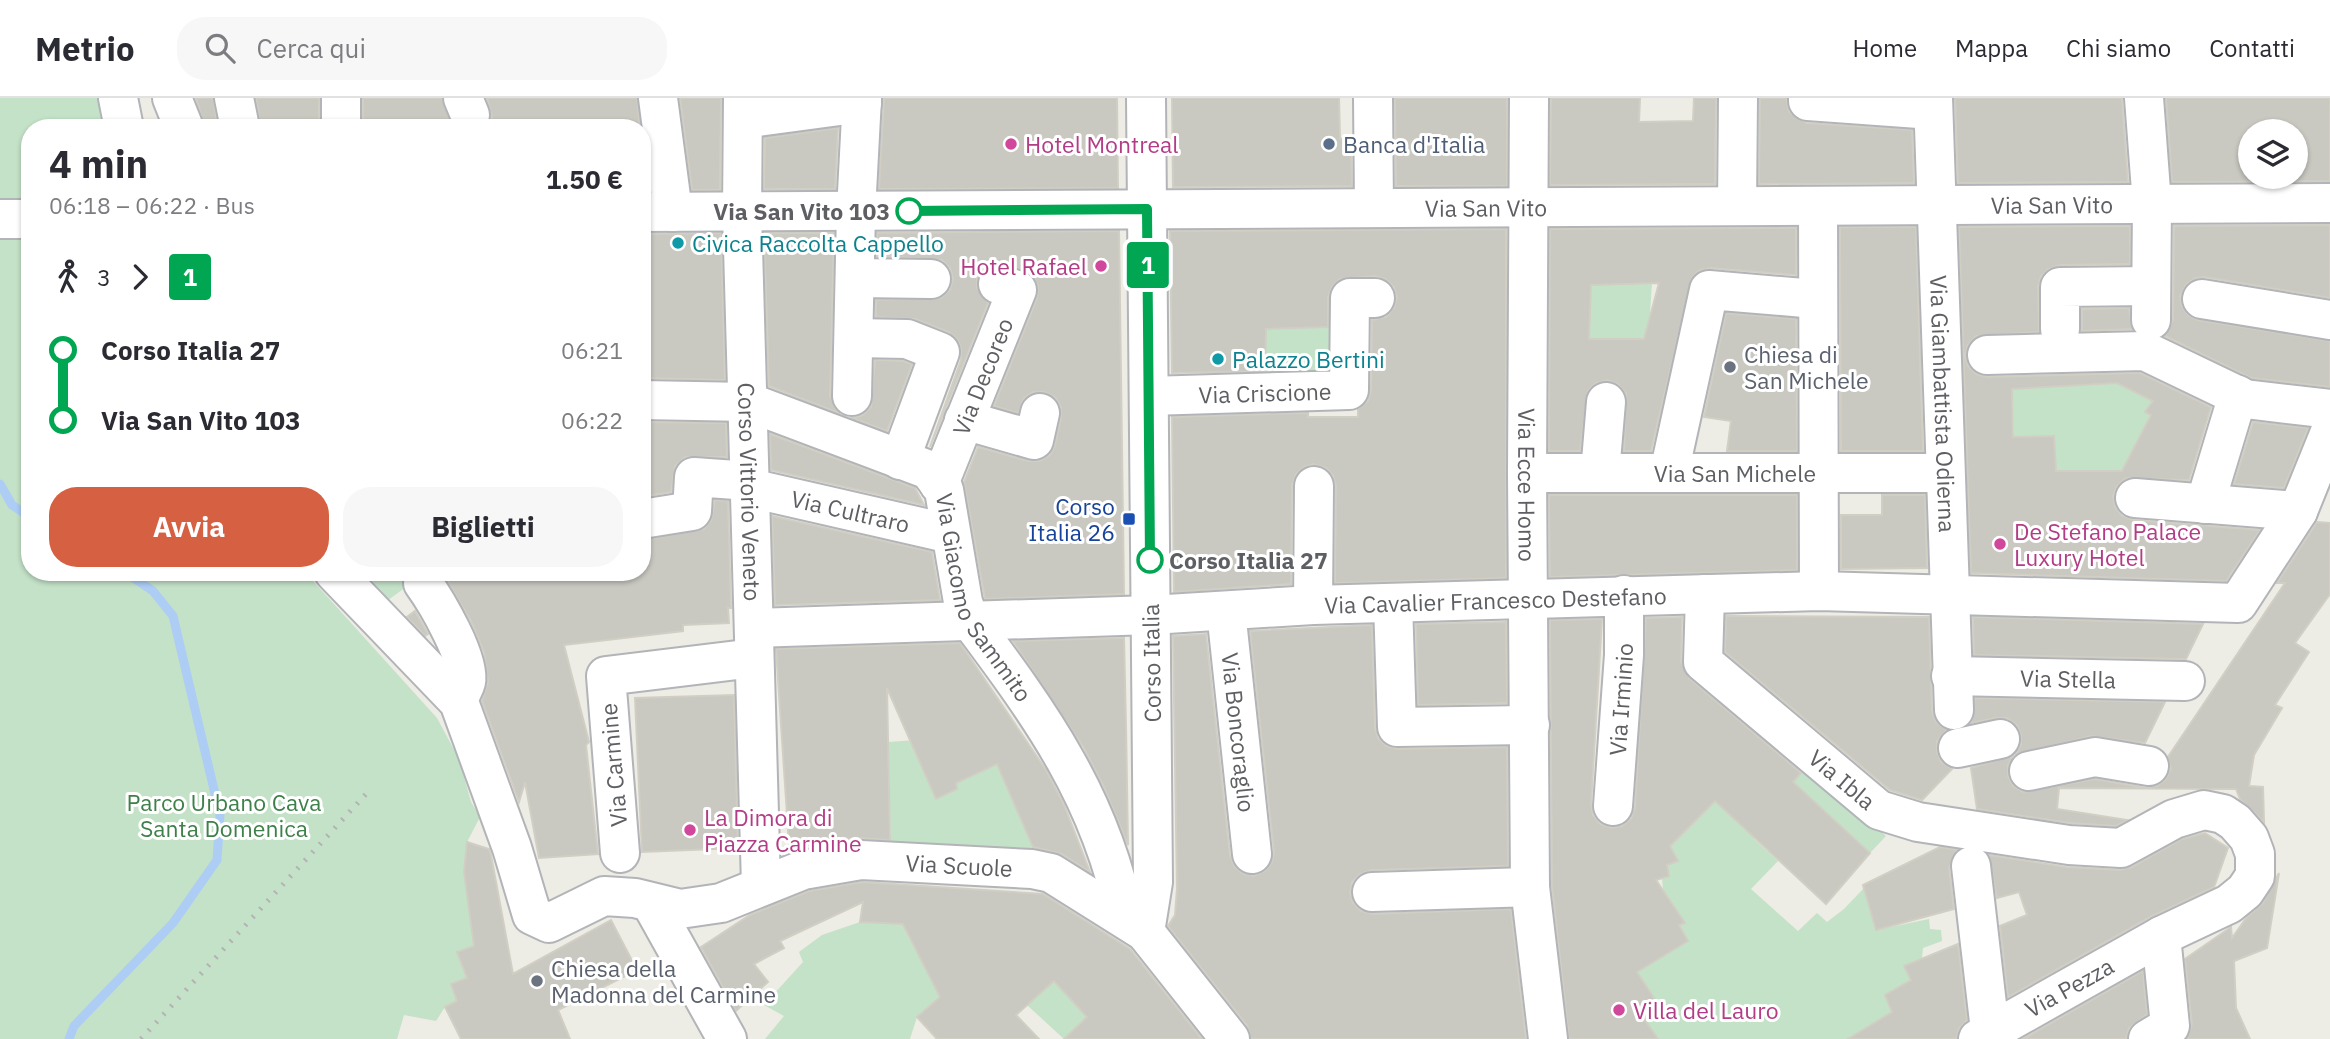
<!DOCTYPE html>
<html lang="it">
<head>
<meta charset="utf-8">
<style>
  body { margin:0; font-family:"IBM Plex Sans",sans-serif; background:#f7f7f7; color:#2b2b33; height:100vh; display:flex; flex-direction:column; font-size:26px; white-space:nowrap }
  * { box-sizing:border-box; margin:0 }
  p { font-size:23px; color:#7c7c81 }
  .icon { flex:none; width:38px; height:38px; fill:none; stroke:currentColor; stroke-width:2; stroke-linecap:round; stroke-linejoin:round }
  .map { position:relative; flex:1; overflow:hidden }
  .drawer { position:absolute; left:21px; top:21px; width:630px; height:462px; display:flex; flex-direction:column; background:#fff; border-radius:28px; box-shadow:0 2px 5px #0004 }
  .drawer>* { flex:none }
  .badge { padding:0 14px; border-radius:5px; font-size:24px; line-height:46px }
  .fabs { position:absolute; left:2238px; top:21px; display:grid; gap:14px }
  .fabs a { display:grid; place-items:center; width:70px; height:70px; border-radius:50%; background:#fff; box-shadow:0 2px 5px #0004; font-size:35px }
  .map>.badge { position:absolute; translate:-50% -50%; box-shadow:0 0 0 4px #fff }
  .legs { display:flex; align-items:center; gap:10px; height:77px; padding:0 28px; font-size:23px }
  .legs p { margin-inline-start:auto }
  .head { display:flex; align-items:center; justify-content:space-between; height:119px; padding:0 28px }
  h1 { font-size:38px; font-weight:700; line-height:52px }
  .primary-button { display:flex; gap:14px; margin-top:auto; padding:14px 28px }
  .primary-button a { flex:1; height:80px; border-radius:28px; background:#d66042; color:#fff; font-size:28px; font-weight:700; line-height:80px; text-align:center }
  .primary-button a+a { background:#f7f7f7; color:#2b2b33 }
  ul { padding:0 28px; list-style:none }
  li { display:flex; align-items:center; gap:24px; height:70px; font-size:26px }
  li i { display:grid; place-items:center; width:10px; height:100%; margin:0 9px; background:currentColor }
  li i::after { content:''; width:18px; height:18px; margin:-9px; border:5px solid; border-radius:50%; background:#fff }
  li p { margin-inline-start:auto }
  li:first-child i { background:linear-gradient(#0000 50%,currentColor 0) }
  li:last-child i { background:linear-gradient(currentColor 50%,#0000 0) }
  header { display:flex; align-items:center; gap:42px; box-sizing:border-box; height:98px; padding:0 35px; background:#fff; border-bottom:2px solid #e1e1e2 }
  header strong { font-size:33px }
  nav { display:flex; gap:38px; margin-inline-start:auto; font-size:24px }
  .search { width:490px; height:63px; background:#f7f7f7; display:flex; align-items:center; gap:18px; box-sizing:border-box; padding:0 24px; border-radius:28px; color:#7c7c81; font-size:26px }
  .map>svg:first-child { display:block }
</style>
</head>
<body>
<header>
<strong>Metrio</strong>
<div class="search"><svg class="icon" aria-label="search" viewBox="0 0 24 24"><circle cx="10" cy="10" r="6"/><path d="M15 15l6 6"/></svg>Cerca qui</div>
<nav><a>Home</a><a>Mappa</a><a>Chi siamo</a><a>Contatti</a></nav>
</header>
<div class="map">
<svg width="2330" height="941" viewBox="0 0 2330 941">
  <rect width="100%" height="100%" fill="#edece5"/>
  <g fill="#c4e2c8">
    <polygon points="0,0 107,0 113,30 30,30 30,474 305,474 437,620 459,661 471,704 480,719 467,744 464,774 474,848 458,854 467,880 451,886 457,903 445,909 436,923 404,917 397,941 0,941"/>
    <polygon points="1652,185 1647,260 1589,252 1591,187"/>
    <polygon points="1340,229 1340,289 1265,291 1266,231"/>
    <polygon points="2012,285 2048,289 2117,285 2153,303 2145,314 2175,329 2143,333 2122,373 2079,373 2079,411 2069,394 2070,373 2056,373 2054,338 2014,339"/>
    <polygon points="363,474 397,474 401,478 405,474 413,484 388,502"/>
    <polygon points="986,619 914,652 936,701 957,691 956,685 997,666 1035,752 891,749 888,644 916,642"/>
    <polygon points="1810,667 1886,738 1870,755 1800,690 1754,741 1778,763 1751,791 1798,833 1817,815 1827,824 1844,811 1864,790 1876,832 1929,821 1930,831 1941,832 1942,843 1923,850 1922,860 1904,868 1911,882 1885,897 1892,914 1849,941 1658,941 1640,915 1656,902 1636,874 1688,843 1663,793 1662,780 1669,778 1667,767 1678,763 1669,746 1715,703 1746,733"/>
    <path d="M860 824 909 826C912 853 927 874 945 894L917 919 910 941H765L784 918 764 907 803 864 799 854 822 837Z"/>
    <polygon points="1054,883 1092,914 1064,941 1027,907"/>
  </g>
  <g fill="none" stroke-linecap="round" stroke-linejoin="round">
    <g stroke="#adcdf5" stroke-width="9">
      <polyline points="0,386 12,407 30,419"/>
      <polyline points="69,941 74,928 173,825 217,762 220,717 173,518 153,493 125,474"/>
    </g>
  </g>
  <g fill="#c9c8c1" stroke="#d1cfc4" stroke-width="2" fill-rule="evenodd">
    <polygon points="196,0 213,0 218,30 205,30"/>
    <polygon points="256,0 319,0 319,30 261,30"/>
    <polygon points="363,0 442,0 453,30 363,30"/>
    <polygon points="487,0 637,0 640,30 488,30 492,19"/>
    <polygon points="680,0 721,0 720,92 692,92"/>
    <polygon points="884,0 1117,0 1118,90 879,91"/>
    <polygon points="1172,0 1339,0 1340,41 1351,41 1352,88 1173,89"/>
    <polygon points="1395,0 1507,0 1507,88 1396,88"/>
    <polygon points="1551,0 1640,0 1639,24 1693,23 1694,0 1716,0 1715,86 1550,87"/>
    <polygon points="1760,0 1786,0 1789,14 1806,25 1912,32 1914,85 1759,86"/>
    <polygon points="1955,0 2122,0 2128,84 1958,85"/>
    <path d="M2166 0H2330V83L2172 84ZM2250 33H2296V79H2250Z"/>
    <polygon points="838,30 835,91 764,91 765,40"/>
    <polygon points="2330,127 2330,200 2205,179 2195,180 2186,187 2180,198 2182,209 2188,217 2198,222 2330,243 2330,289 2251,280 2165,238 2173,222 2174,128"/>
    <path d="M2130 128V166L2060 167 2048 171 2041 178 2038 188 2039 234 1976 238 1968 247 1965 257 1968 268 1976 276 1988 279 2140 275 2211 309 2189 382 2126 380 2117 388 2113 398 2115 409 2122 418 2133 422 2260 432 2226 483 1971 475 1959 129ZM2117 285 2153 303 2145 314 2151 317 2122 373H2056L2054 338 2013 339 2012 291Z"/>
    <polygon points="1840,129 1916,129 1923,353 1841,353"/>
    <path d="M1796 130V177L1711 170 1700 172 1692 179 1651 353H1624L1626 295 1618 286 1607 282 1596 285 1588 292 1580 353H1549L1550 131ZM1659 185 1644 241H1589L1591 187Z"/>
    <polygon points="1506,131 1506,480 1335,485 1336,388 1333,377 1326,370 1313,366 1304,369 1296,376 1292,387 1291,486 1174,494 1172,319 1308,315 1308,319 1358,319 1358,311 1368,303 1371,292 1372,222 1386,219 1394,210 1397,199 1394,189 1385,181 1375,178 1340,181 1332,188 1328,199 1328,229 1266,231 1265,273 1172,275 1170,133"/>
    <polygon points="1119,133 1124,496 985,501 964,384 978,349 1028,363 1040,363 1050,357 1055,347 1061,320 1061,309 1055,299 1044,294 1033,294 1024,300 1018,315 994,308 1037,200 1038,188 1033,177 1005,165 993,165 983,170 977,179 977,190 988,205 930,349 961,262 961,250 957,241 949,234 915,221 876,219 876,202 941,200 950,192 953,181 950,170 942,162 877,158 877,135"/>
    <polygon points="721,135 725,282 642,280 642,136"/>
    <polygon points="764,135 834,135 830,298 839,315 769,288"/>
    <polygon points="2129,210 2132,231 2082,233 2082,211"/>
    <polygon points="1726,215 1796,221 1797,353 1727,353 1731,323 1704,319"/>
    <polygon points="875,262 903,263 912,266 887,333 852,320 863,317 871,309"/>
    <polygon points="642,324 726,325 727,359 685,359 675,368 671,394 642,399"/>
    <polygon points="2253,324 2308,330 2284,390 2234,386"/>
    <polygon points="770,336 915,390 924,407 771,372"/>
    <polygon points="1549,397 1797,397 1797,472 1550,479"/>
    <polygon points="1882,397 1925,397 1927,470 1841,471 1841,417 1882,417"/>
    <polygon points="715,402 728,403 731,510 728,510 729,525 683,527 683,533 564,547 589,644 586,647 598,756 539,760 525,684 519,704 482,603 488,584 484,554 471,523 442,474 642,474 642,442 704,431 711,423"/>
    <polygon points="772,418 932,454 940,502 775,507"/>
    <polygon points="2317,424 2330,425 2330,496 2295,545 2309,554 2275,607 2282,610 2254,657 2249,688 2263,689 2264,724 2240,701 2236,691 2059,690 2057,711 2127,722 2116,728 2071,725 1977,711 1971,670 2013,658 2008,667 2008,678 2013,688 2023,694 2095,681 2146,690 2157,688 2165,682 2171,671 2168,659 2285,485 2277,485"/>
    <polygon points="415,513 428,536 425,538 407,519"/>
    <polygon points="1726,518 1929,519 1932,613 1936,624 1947,632 1937,643 1937,654 1941,664 1952,671 1922,702 1890,692 1725,554"/>
    <polygon points="1682,519 1681,564 1689,580 1801,675 1793,684 1870,755 1826,806 1715,703 1670,748 1678,763 1667,767 1669,778 1656,782 1685,825 1679,827 1688,843 1637,874 1656,903 1640,915 1658,941 1569,941 1552,788 1550,522 1602,521 1591,706 1593,717 1600,726 1612,730 1622,728 1631,721 1635,710 1646,520"/>
    <polygon points="1973,519 2203,526 2186,561 1974,557"/>
    <polygon points="1506,524 1507,605 1418,607 1416,526"/>
    <polygon points="1372,527 1375,630 1378,640 1386,648 1397,651 1507,649 1508,768 1371,772 1360,776 1352,784 1350,795 1353,805 1361,813 1373,816 1511,811 1526,941 1251,941 1247,927 1168,828 1175,817 1177,791 1173,538 1206,536 1230,758 1235,769 1244,776 1254,778 1265,773 1272,764 1274,754 1250,533"/>
    <polygon points="1124,540 1126,628 1128,747 1104,689 1084,650 1013,543"/>
    <polygon points="960,545 1046,672 1064,707 1090,774 1062,756 1033,749 997,666 956,685 957,691 936,701 887,590 890,742 858,740 818,747 789,747 776,551"/>
    <polygon points="734,597 738,750 642,754 635,600"/>
    <polygon points="1975,600 2165,604 2145,645 2091,638 2016,656 2021,647 2021,637 2017,627 2007,620 1996,620 1971,625"/>
    <polygon points="2205,735 2228,750 2214,789 2150,819 2008,899 2000,828 2027,817 2019,794 1997,800 1989,757 2066,769 2120,772 2132,769 2182,741"/>
    <polygon points="467,744 489,751 491,757 513,876 611,822 637,872 558,912 570,941 461,941 445,909 457,903 451,886 467,880 457,854 474,848 464,774"/>
    <polygon points="1940,749 1957,752 1949,770 1954,811 1876,832 1863,787"/>
    <polygon points="2279,775 2267,850 2234,863 2236,910 2250,941 2187,941 2192,926 2185,861 2231,829 2232,840 2247,819 2263,805"/>
    <polygon points="862,784 1043,796 1130,851 1202,941 1064,941 1087,919 1054,883 1016,917 1039,941 937,941 917,919 940,899 903,826 860,824 863,804 780,843 784,850 754,866 768,884 736,913 701,849 750,817 809,793"/>
    <polygon points="1958,846 1967,922 1959,930 1956,941 1848,941 1892,914 1885,897 1911,882 1904,868"/>
    <polygon points="2143,873 2147,916 2129,930 2126,941 2023,941"/>
  </g>
  <g fill="none" stroke-linecap="round" stroke-linejoin="round">
    <g stroke="#b2b4b8" stroke-width="42">
      <g id="minor">
        <polyline points="118,0 124,30"/>
        <polyline points="172,0 184,30"/>
        <polyline points="234,0 240,30"/>
        <polyline points="463,0 470,17"/>
        <polyline points="658,0 673,114"/>
        <path id="s1" d="M743 0 742 114 761 787"/>
        <polyline points="1373,0 1374,109"/>
        <path id="s2" d="M1529 0 1527 375 1530 789 1548 941"/>
        <polyline points="1808,0 1808,3 1933,12"/>
        <path id="s3" d="M1933 0 1954 612"/>
        <polyline points="2144,0 2152,106 2151,222"/>
        <polyline points="743,21 862,5"/>
        <polyline points="341,30 341,0"/>
        <polyline points="1737,108 1738,0"/>
        <polyline points="1818,108 1819,493"/>
        <path id="s4" d="M642 114 2330 105"/>
        <polyline points="0,121 30,121"/>
        <polyline points="855,180 931,181"/>
        <polyline points="2202,201 2330,222"/>
        <polyline points="2060,231 2060,189 2151,188"/>
        <polyline points="854,240 907,241 940,254 900,362"/>
        <polyline points="1987,257 2145,253 2245,301 2330,311"/>
        <polyline points="852,298 856,113 862,0"/>
        <path id="s5" d="M1149 298 1349 292 1350 200H1375"/>
        <path id="s6" d="M642 302 748 304 929 372 944 392 963 504 969 521C1041 617 1101 700 1125 820"/>
        <polyline points="964,322 1034,342 1040,315"/>
        <path id="s7" d="M1527 375H1944"/>
        <polyline points="1600,375 1606,304"/>
        <polyline points="1669,375 1709,192 1816,201"/>
        <path id="s8" d="M939 386 1017 192 998 186"/>
        <path id="s9" d="M750 390 951 436"/>
        <polyline points="2135,400 2298,413"/>
        <polyline points="2205,406 2238,297"/>
        <polyline points="642,421 692,413 694,379 750,383"/>
        <path id="s10" d="M334 474 459 604 512 750 532 817 549 825 604 798 635 800 680 811 721 805 803 772 861 762 1032 771 1051 775 1145 834 1230 941"/>
        <path d="M423 485C436 503 471 562 466 584 464 592 459 596 459 604"/>
        <path id="s11" d="M1705 496 1703 564 1879 712 1918 724 2069 747 2121 750 2174 721 2204 712 2223 716 2235 724 2249 740 2255 756V778L2245 793 2229 806 2161 838 1978 941"/>
        <polyline points="1393,505 1397,629 1530,627"/>
        <polyline points="1313,507 1314,388"/>
        <path id="s12" d="M1226 513 1252 756"/>
        <path id="s13" d="M754 530 1151 517 1313 507 1819 493 2238 505 2298 413 2330 334"/>
        <path id="s14" d="M1951 578 2185 583"/>
        <polyline points="1958,650 2000,641"/>
        <polyline points="2029,673 2095,659 2149,668"/>
        <path id="s15" d="M1613 708 1624 557V497"/>
        <polyline points="620,755 606,578 754,560"/>
        <polyline points="1971,768 1991,941"/>
        <polyline points="1372,794 1530,789"/>
        <polyline points="651,805 727,941"/>
        <polyline points="1145,834 1153,784 1146,0"/>
        <polyline points="2148,941 2170,928 2161,838"/>
      </g>
    </g>
    <use href="#minor" stroke="#fff" stroke-width="38"/>
    <polyline stroke="#b3b3b4" stroke-width="5" stroke-dasharray="2 9" stroke-linecap="butt" points="141,941 366,696"/>
  </g>
  <g fill="none" stroke-linecap="round" stroke-linejoin="round">
    <g stroke="#fff" stroke-width="16">
      <polyline id="line-1" points="909,113 1147,111 1150,462"/>
    </g>
    <use href="#line-1" stroke="#00a651" stroke-width="10"/>
  </g>
  <g fill="#d1479c" stroke="#fff" stroke-width="2.5">
    <circle cx="1011" cy="46" r="7"/>
    <circle cx="1101" cy="168" r="7"/>
    <circle cx="2000" cy="446" r="7"/>
    <circle cx="690" cy="732" r="7"/>
    <circle cx="1619" cy="912" r="7"/>
  </g>
  <circle fill="#5c6f8a" stroke="#fff" stroke-width="2.5" cx="1329" cy="46" r="7"/>
  <g fill="#fff" stroke="#00a651" stroke-width="3.5">
    <circle cx="909" cy="113" r="12"/>
    <circle cx="1150" cy="462" r="12"/>
  </g>
  <g fill="#0f9aa8" stroke="#fff" stroke-width="2.5">
    <circle cx="678" cy="145" r="7"/>
    <circle cx="1218" cy="261" r="7"/>
  </g>
  <g fill="#6b7280" stroke="#fff" stroke-width="2.5">
    <circle cx="1730" cy="269" r="7"/>
    <circle cx="537" cy="883" r="7"/>
  </g>
  <rect fill="#1a4fb4" stroke="#fff" stroke-width="2.5" x="1122" y="414" width="14" height="14" rx="3.5"/>
  <g text-anchor="middle" dominant-baseline="central" stroke-width="6" stroke-linejoin="round" paint-order="stroke">
    <g font-size="23" fill="#b23c85" stroke="#fff" text-anchor="start">
      <text x="1025" y="46">Hotel Montreal</text>
      <text x="1087" y="168" text-anchor="end">Hotel Rafael</text>
      <text x="2014" y="433">De Stefano Palace<tspan x="2014" dy="26">Luxury Hotel</tspan></text>
      <text x="704" y="719">La Dimora di<tspan x="704" dy="26">Piazza Carmine</tspan></text>
      <text x="1633" y="912">Villa del Lauro</text>
    </g>
    <g font-size="23" fill="#4e5e75" stroke="#fff" text-anchor="start">
      <text x="1343" y="46">Banca d'Italia</text>
    </g>
    <g font-size="23" fill="#5d5f63" stroke="#fff">
      <text stroke="none"><textPath href="#s4" startOffset="1410">Via San Vito</textPath></text>
      <text stroke="none"><textPath href="#s4" startOffset="844">Via San Vito</textPath></text>
      <text stroke="none"><textPath href="#s8" startOffset="116">Via Decoreo</textPath></text>
      <text stroke="none"><textPath href="#s5" startOffset="116">Via Criscione</textPath></text>
      <text stroke="none"><textPath href="#s3" startOffset="306">Via Giambattista Odierna</textPath></text>
      <text stroke="none"><textPath href="#s7" startOffset="208">Via San Michele</textPath></text>
      <text stroke="none"><textPath href="#s2" startOffset="387">Via Ecce Homo</textPath></text>
      <text stroke="none"><textPath href="#s1" startOffset="394">Corso Vittorio Veneto</textPath></text>
      <text stroke="none"><textPath href="#s9" startOffset="103">Via Cultraro</textPath></text>
      <text stroke="none"><textPath href="#s6" startOffset="441">Via Giacomo Sammito</textPath></text>
      <text stroke="none"><textPath href="#s13" startOffset="742">Via Cavalier Francesco Destefano</textPath></text>
      <text transform="translate(1151 565) rotate(-91)">Corso Italia</text>
      <text stroke="none"><textPath href="#s14" startOffset="117">Via Stella</textPath></text>
      <text stroke="none"><textPath href="#s15" startOffset="107">Via Irminio</textPath></text>
      <text stroke="none"><textPath href="#s12" startOffset="122">Via Boncoraglio</textPath></text>
      <text transform="translate(613 667) rotate(-95)">Via Carmine</text>
      <text stroke="none"><textPath href="#s11" startOffset="250">Via Ibla</textPath></text>
      <text stroke="none"><textPath href="#s10" startOffset="850">Via Scuole</textPath></text>
      <text transform="translate(2069 889) rotate(-29)">Via Pezza</text>
    </g>
    <g font-size="23" font-weight="bold" fill="#5d5f63" stroke="#fff" text-anchor="end">
      <text x="890" y="113">Via San Vito 103</text>
      <text x="1169" y="462" text-anchor="start">Corso Italia 27</text>
    </g>
    <g font-size="23" fill="#0d838f" stroke="#fff" text-anchor="start">
      <text x="692" y="145">Civica Raccolta Cappello</text>
      <text x="1232" y="261">Palazzo Bertini</text>
    </g>
    <g font-size="23" fill="#5b616d" stroke="#fff" text-anchor="start">
      <text x="1744" y="256">Chiesa di<tspan x="1744" dy="26">San Michele</tspan></text>
      <text x="551" y="870">Chiesa della<tspan x="551" dy="26">Madonna del Carmine</tspan></text>
    </g>
    <g font-size="23" fill="#164399" stroke="#fff" text-anchor="end">
      <text x="1115" y="408">Corso<tspan x="1115" dy="26">Italia 26</tspan></text>
    </g>
    <g font-size="23" fill="#3f804a" stroke="#fff">
      <text x="224" y="704">Parco Urbano Cava<tspan x="224" dy="26">Santa Domenica</tspan></text>
    </g>
  </g>
</svg>
<div class="fabs">
<a><svg class="icon" aria-label="layers" viewBox="0 0 24 24"><path d="M12 4l9 5-9 5-9-5zM3 14l9 5 9-5"/></svg></a>
</div>
<b class="badge" style="left:1148px;top:167px;background:#00a651;color:#fff">1</b>
<section class="drawer">
<div class="head"><div><h1>4 min</h1><p>06:18 – 06:22 · Bus</p></div><b>1.50 €</b></div>
<div class="legs"><svg class="icon" aria-label="walk" viewBox="0 0 24 24"><circle cx="13" cy="4" r="2"/><path d="M13 8l-2 6 4 7M11 14l-3 7M7 12l3-4h3l4 4"/></svg>3<svg class="icon" aria-label="forward" viewBox="0 0 24 24"><path d="M9 5l7 7-7 7"/></svg><b class="badge" style="background:#00a651;color:#fff">1</b></div>
<ul>
<li><i style="color:#00a651"></i><b>Corso Italia 27</b><p>06:21</p></li>
<li><i style="color:#00a651"></i><b>Via San Vito 103</b><p>06:22</p></li>
</ul>
<div class="primary-button"><a>Avvia</a><a>Biglietti</a></div>
</section>
</div>
</body>
</html>
